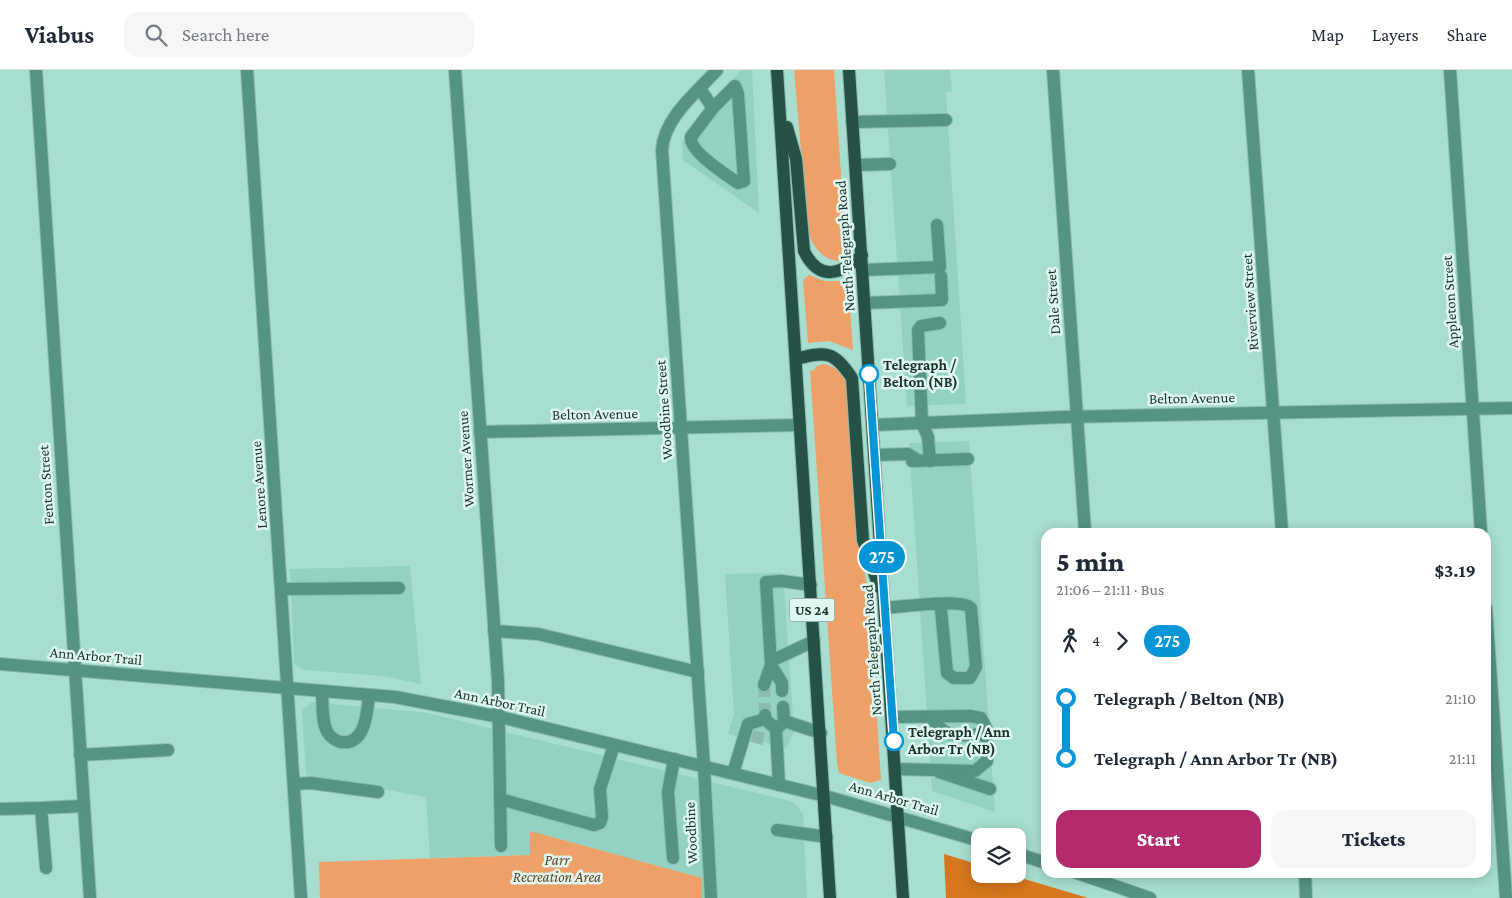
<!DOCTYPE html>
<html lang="en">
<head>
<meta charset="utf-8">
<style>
  body { margin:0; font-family:"Crimson Pro",serif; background:#f6f6f7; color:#1f2937; height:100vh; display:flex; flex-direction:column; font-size:19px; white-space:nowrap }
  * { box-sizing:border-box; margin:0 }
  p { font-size:16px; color:#747a83 }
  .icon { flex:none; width:28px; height:28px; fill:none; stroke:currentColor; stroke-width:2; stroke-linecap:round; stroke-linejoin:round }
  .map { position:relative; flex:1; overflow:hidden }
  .side { position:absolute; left:1041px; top:458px; width:450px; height:350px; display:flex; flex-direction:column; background:#fff; border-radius:15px; box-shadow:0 2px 12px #0003 }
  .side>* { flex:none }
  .badge { padding:0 10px; border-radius:16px; font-size:18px; line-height:32px }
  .controls { position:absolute; left:971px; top:758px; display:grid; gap:10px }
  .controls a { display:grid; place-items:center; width:55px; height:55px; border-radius:10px; background:#fff; box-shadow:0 2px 12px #0003; font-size:25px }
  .map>.badge { position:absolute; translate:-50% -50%; box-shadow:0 0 0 2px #fff }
  .legs { display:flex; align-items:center; gap:8px; height:55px; padding:0 15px; font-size:16px }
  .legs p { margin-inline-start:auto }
  .headline { display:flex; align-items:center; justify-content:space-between; height:85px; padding:0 15px }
  h1 { font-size:28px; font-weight:800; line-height:38px }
  .cta { display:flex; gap:10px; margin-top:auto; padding:10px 15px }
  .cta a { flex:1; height:58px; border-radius:15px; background:#b32b6c; color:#fff; font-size:20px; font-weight:800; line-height:58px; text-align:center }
  .cta a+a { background:#f6f6f7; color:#1f2937 }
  ul { padding:0 15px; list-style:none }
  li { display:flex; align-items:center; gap:18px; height:60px; font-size:19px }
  li i { display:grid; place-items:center; width:8px; height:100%; margin:0 6px; background:currentColor }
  li i::after { content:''; width:12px; height:12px; margin:-6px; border:4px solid; border-radius:50%; background:#fff }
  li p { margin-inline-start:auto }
  li:first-child i { background:linear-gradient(#0000 50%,currentColor 0) }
  li:last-child i { background:linear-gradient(currentColor 50%,#0000 0) }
  header { display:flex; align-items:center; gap:30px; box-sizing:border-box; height:70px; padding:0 25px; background:#fff; border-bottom:1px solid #e0e1e3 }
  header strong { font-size:24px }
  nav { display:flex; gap:28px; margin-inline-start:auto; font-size:18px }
  .search { width:350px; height:45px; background:#f6f6f7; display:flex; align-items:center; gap:12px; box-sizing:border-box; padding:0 18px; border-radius:15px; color:#747a83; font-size:19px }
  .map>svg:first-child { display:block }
</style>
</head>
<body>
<header>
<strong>Viabus</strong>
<div class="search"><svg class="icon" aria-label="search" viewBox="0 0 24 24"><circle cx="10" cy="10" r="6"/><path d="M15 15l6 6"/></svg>Search here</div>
<nav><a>Map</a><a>Layers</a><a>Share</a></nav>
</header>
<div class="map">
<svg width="1512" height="828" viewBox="0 0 1512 828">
  <rect width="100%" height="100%" fill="#a7decf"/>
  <g fill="#93d2c2">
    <polygon points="741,0 752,0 759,143 683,90 682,73 687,61"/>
    <polygon points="884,0 950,0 952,21 946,22 966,334 907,336"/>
    <polygon points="969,371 995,742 932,721 909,373"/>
    <polygon points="410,496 421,614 383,606 304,600 294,594 290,499"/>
    <polygon points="783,503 794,662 786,678 728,664 734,644 725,504"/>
    <polygon points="312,632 428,643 794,732 803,744 807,828 702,828 701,808 530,761 530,785 430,788 426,727 306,705 302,640"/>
  </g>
  <g fill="#eda169">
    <path d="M794 0H834L846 180 843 187 837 191C821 189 812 175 808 161Z"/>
    <polygon points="809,205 824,211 848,211 853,280 829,271 808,273 803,210"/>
    <path d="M824 294C839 297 846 308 849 322L859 478 869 524 881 710 870 713 839 703 837 693 810 300 813 301 817 296Z"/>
    <polygon points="530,761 702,808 702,828 320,828 319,792 530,785"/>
  </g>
  <polygon fill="#d7761d" points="944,784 980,795 980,804 1008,804 1088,828 946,828"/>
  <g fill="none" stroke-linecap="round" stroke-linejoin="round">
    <g stroke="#8bbbae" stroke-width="12" stroke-dasharray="12 6" stroke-linecap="butt">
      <polyline points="764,615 765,645"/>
      <polyline points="752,666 767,670"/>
    </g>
    <g stroke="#8bbbae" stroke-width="14">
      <g id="minor">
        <polyline points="36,0 90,828"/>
        <polyline points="247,0 301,828"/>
        <polyline points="455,0 498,611 501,776"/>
        <polyline points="1053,0 1085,462"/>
        <polyline points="1248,0 1282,462"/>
        <polyline points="1450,0 1481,462"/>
        <path d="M700 19 713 38 735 16 738 24 744 111 738 113C726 105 689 81 691 67L713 38"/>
        <polyline points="852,52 946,50"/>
        <polyline points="856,95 890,94"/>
        <polyline points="862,200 940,197 937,155"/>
        <polyline points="865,233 942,230 941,206"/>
        <polyline points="873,355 1063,347 1512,338"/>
        <polyline points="480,362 800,355"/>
        <polyline points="875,385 908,384 919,391"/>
        <polyline points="912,391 968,389"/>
        <polyline points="930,391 928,367 922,353 918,260 921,256 940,253"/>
        <polyline points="282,519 399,518"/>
        <path d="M885 538C902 537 961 528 971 538L976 597 970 608H954L947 603 941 539 938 535"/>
        <polyline points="1486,538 1506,828"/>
        <polyline points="494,561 538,564 698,602"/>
        <polyline points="771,591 814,571"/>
        <polyline points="0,594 395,627 500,647 825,726 980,771"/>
        <polyline points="771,595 782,613 782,621"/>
        <polyline points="764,615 771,595 766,512 782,511 811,515"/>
        <path d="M322 621C323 634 321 652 328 663 331 668 335 670 340 672 366 676 367 642 369 625"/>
        <polyline points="893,647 970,646 981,648 986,658 987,691 975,701 896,699"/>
        <path d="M931 647C947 671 959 665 985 664"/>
        <polyline points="765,649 776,659 779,715"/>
        <polyline points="784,651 821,663"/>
        <polyline points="780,656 784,651 783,637"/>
        <polyline points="80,685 168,680"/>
        <polyline points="939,702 990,719"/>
        <polyline points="733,703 748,654 765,649 765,645"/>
        <polyline points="294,714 311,713 378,722"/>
        <polyline points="500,729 594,755 600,753 602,747 600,719 614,675"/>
        <polyline points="0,739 41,738"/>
        <polyline points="777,760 827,767"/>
        <polyline points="1018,784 1046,793"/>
        <polyline points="673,788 668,722 674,689"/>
        <polyline points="46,798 41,738 83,736"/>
        <polyline points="1074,802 1150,828"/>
        <polyline points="1305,802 1306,828"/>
        <path d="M711 828 704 697 662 80C664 48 696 23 717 0"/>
      </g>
    </g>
    <g stroke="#8bbbae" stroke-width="14">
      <g id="major">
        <polyline points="777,0 830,828"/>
        <polyline points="849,0 903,828"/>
        <path d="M787 57 796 89 804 181C819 212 841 205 862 185"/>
        <path d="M796 289C826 281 834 281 852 308L863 470 879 517"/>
      </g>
    </g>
    <use href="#minor" stroke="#559384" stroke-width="12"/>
    <use href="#major" stroke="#265147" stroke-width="12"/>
  </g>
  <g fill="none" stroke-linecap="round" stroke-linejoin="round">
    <g stroke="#fff" stroke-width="11">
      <polyline id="line-1" points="869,304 894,671"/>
    </g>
    <use href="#line-1" stroke="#0696d7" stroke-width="8"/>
  </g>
  <g fill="#fff" stroke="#0696d7" stroke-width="2.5">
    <circle cx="869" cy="304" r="9"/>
    <circle cx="894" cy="671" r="9"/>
  </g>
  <g text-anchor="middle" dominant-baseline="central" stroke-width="5" stroke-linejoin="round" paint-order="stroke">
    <rect fill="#def8f1" stroke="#566d66" stroke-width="1" x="789.5" y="528.5" width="45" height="23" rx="4"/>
    <g font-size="14" font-weight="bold" fill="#1b312b">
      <text x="812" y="540">US 24</text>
    </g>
    <g font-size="15" fill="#1b312b" stroke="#def8f1">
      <text transform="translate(845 176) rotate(-94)">North Telegraph Road</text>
      <text transform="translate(1053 232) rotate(-94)">Dale Street</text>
      <text transform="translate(1250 232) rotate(-94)">Riverview Street</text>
      <text transform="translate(1450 232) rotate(-94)">Appleton Street</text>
      <text transform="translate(1192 328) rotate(-1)">Belton Avenue</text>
      <text transform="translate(664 340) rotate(-94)">Woodbine Street</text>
      <text transform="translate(595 344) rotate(-1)">Belton Avenue</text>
      <text transform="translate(466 389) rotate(-94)">Wormer Avenue</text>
      <text transform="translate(46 415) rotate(-94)">Fenton Street</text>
      <text transform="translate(259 415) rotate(-94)">Lenore Avenue</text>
      <text transform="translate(872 580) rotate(-94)">North Telegraph Road</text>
      <text transform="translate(96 586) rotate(5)">Ann Arbor Trail</text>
      <text transform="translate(500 632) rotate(12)">Ann Arbor Trail</text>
      <text transform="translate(894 728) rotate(16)">Ann Arbor Trail</text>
      <text transform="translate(691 763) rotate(-93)">Woodbine</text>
    </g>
    <g font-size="15" font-weight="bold" fill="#1b312b" stroke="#def8f1" text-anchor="start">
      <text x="883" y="295">Telegraph /<tspan x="883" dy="17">Belton (NB)</tspan></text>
      <text x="908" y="662">Telegraph / Ann<tspan x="908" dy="17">Arbor Tr (NB)</tspan></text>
    </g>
    <g font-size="15" font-style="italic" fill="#6b4223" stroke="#def8f1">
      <text x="557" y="790">Parr<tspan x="557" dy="17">Recreation Area</tspan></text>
    </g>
  </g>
</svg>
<div class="controls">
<a><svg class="icon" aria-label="layers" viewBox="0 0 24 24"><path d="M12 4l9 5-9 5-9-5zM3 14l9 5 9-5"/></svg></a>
</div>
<b class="badge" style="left:882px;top:487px;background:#0696d7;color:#fff">275</b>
<section class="side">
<div class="headline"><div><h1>5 min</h1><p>21:06 – 21:11 · Bus</p></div><b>$3.19</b></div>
<div class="legs"><svg class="icon" aria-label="walk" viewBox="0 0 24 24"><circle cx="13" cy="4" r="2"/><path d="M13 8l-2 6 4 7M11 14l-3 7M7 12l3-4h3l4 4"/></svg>4<svg class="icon" aria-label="forward" viewBox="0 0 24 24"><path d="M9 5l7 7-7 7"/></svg><b class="badge" style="background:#0696d7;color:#fff">275</b></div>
<ul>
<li><i style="color:#0696d7"></i><b>Telegraph / Belton (NB)</b><p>21:10</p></li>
<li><i style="color:#0696d7"></i><b>Telegraph / Ann Arbor Tr (NB)</b><p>21:11</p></li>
</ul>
<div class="cta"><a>Start</a><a>Tickets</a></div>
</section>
</div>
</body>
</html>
